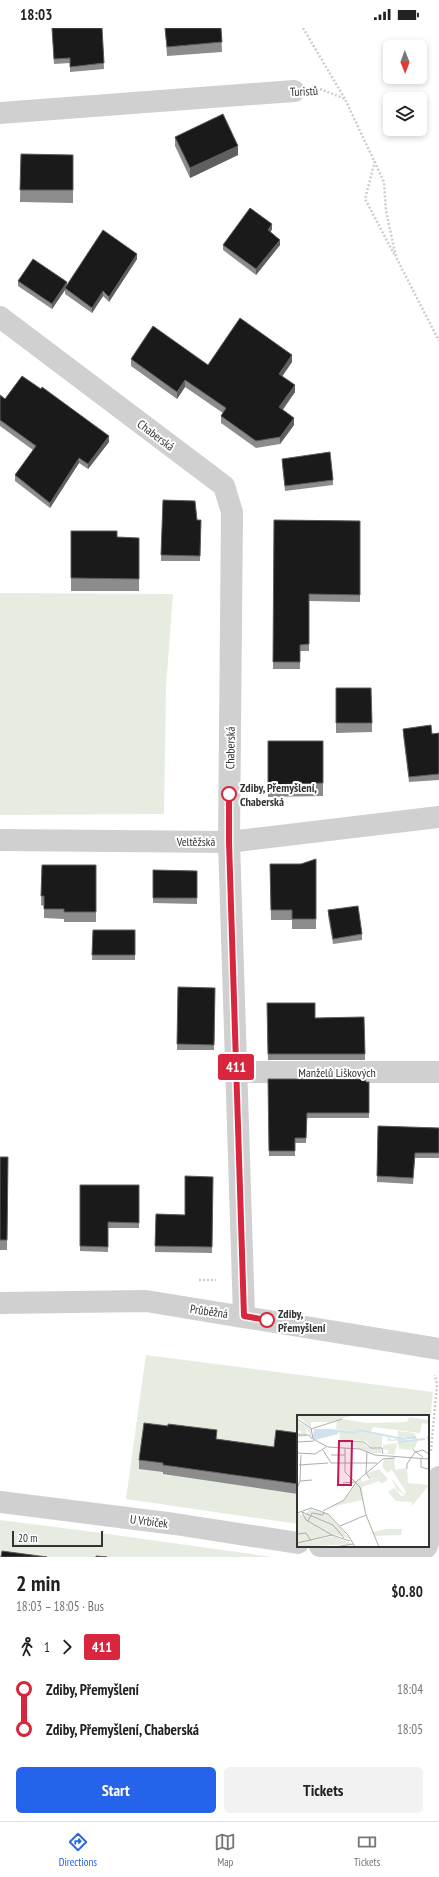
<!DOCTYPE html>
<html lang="en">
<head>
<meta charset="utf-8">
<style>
  body { margin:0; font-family:"PT Sans Narrow",sans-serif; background:#f2f2f2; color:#222; height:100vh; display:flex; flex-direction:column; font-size:15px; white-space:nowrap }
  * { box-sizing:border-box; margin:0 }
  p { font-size:13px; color:#767676 }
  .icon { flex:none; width:22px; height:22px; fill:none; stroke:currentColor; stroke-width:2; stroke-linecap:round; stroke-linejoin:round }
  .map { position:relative; height:1529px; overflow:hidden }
  .panel { display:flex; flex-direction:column; background:#fff; flex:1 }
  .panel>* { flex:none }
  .badge { padding:0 8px; border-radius:3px; font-size:14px; line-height:26px }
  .needle { width:26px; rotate:179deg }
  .tools { position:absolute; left:383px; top:12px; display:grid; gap:8px }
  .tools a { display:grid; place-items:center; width:44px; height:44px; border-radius:6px; background:#fff; box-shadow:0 2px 6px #0003; font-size:20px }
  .scale { position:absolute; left:12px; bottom:10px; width:91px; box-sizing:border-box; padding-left:4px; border:2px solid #333; border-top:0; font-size:11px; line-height:14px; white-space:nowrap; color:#333; -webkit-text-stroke:3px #fff; paint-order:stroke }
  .map>.badge { position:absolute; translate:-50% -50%; box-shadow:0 0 0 2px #fff }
  .legs { display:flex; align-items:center; gap:6px; height:44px; padding:0 16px; font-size:13px }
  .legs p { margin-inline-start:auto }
  .summary { display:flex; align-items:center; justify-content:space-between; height:68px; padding:0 16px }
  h1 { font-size:22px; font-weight:700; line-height:30px }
  .button { display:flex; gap:8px; margin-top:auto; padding:8px 16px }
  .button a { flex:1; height:46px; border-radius:6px; background:#2563eb; color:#fff; font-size:16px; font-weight:700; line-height:46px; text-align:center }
  .button a+a { background:#f2f2f2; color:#222 }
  ul { padding:0 16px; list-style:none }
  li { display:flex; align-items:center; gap:14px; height:40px; font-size:15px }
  li i { display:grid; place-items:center; width:6px; height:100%; margin:0 5px; background:currentColor }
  li i::after { content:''; width:10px; height:10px; margin:-5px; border:3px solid; border-radius:50%; background:#fff }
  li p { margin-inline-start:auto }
  li:first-child i { background:linear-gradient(#0000 50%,currentColor 0) }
  li:last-child i { background:linear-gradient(currentColor 50%,#0000 0) }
  .status { display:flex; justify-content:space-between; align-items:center; height:28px; padding:0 20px; background:#fff; direction:ltr }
  .status svg { height:11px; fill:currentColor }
  .tabs { display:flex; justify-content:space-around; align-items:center; height:56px; border-top:1px solid #e0e0e0; background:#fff; font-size:11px; color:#767676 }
  .tabs a { display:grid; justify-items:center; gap:2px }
  .tabs .active { color:#2563eb }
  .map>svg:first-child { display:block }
</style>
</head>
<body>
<div class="status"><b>18:03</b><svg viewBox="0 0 49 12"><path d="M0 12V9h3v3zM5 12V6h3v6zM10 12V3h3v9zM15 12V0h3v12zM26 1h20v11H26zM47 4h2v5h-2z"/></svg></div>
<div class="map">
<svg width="439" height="1529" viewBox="0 0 439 1529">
  <rect width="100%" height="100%" fill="#fff"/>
  <g fill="#e6ecdf">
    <polygon points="0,565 173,566 166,659 164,786 0,787"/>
    <polygon points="146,1327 433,1364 428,1409 428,1388 298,1388 298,1496 126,1471"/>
    <polygon points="0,1492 86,1503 272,1529 0,1529"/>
  </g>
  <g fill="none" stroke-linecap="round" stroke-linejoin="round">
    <g stroke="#cdcdcd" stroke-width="2.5" stroke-dasharray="2 2" stroke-linecap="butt">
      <polyline points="303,0 345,71"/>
      <polyline points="320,61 345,71 384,154 386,183 396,229 439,313"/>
      <polyline points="375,133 365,171 394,226"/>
      <polyline points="199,1252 216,1252"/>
      <polyline points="431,1423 437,1356 435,1347"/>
    </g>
    <g stroke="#d0d0d0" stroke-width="22">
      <polyline points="0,85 294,63"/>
      <polyline points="0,289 224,458 232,484 229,814 244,1288"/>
      <polyline points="0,812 229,814 439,789"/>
      <polyline points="236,1044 439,1044"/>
      <polyline points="0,1275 146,1273 439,1321"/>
      <polyline points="0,1474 175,1496 298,1515"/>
      <polyline points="428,1515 439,1449"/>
      <polyline points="320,1518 392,1529"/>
      <polyline points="400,1529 420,1526 427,1518"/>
    </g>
  </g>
  <g fill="#8c8c8c">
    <polygon points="52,0 102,0 104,41 70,44 70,35 54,36"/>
    <polygon points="165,0 221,0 222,24 167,28"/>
    <polygon points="175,109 238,127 190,150 175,118"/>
    <polygon points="21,126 73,127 73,175 20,174"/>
    <polygon points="272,201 271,204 280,217 256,247 223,222 223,217"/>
    <polygon points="137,231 109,274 103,268 92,285 65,266 65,262 52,281 18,258 18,253 67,257"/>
    <polygon points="131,331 208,337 292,334 282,348 295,364 283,382 294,397 280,416 256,420 221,395 221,388 223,385 185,359 177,371 131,338"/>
    <polygon points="0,367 5,371 109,414 88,441 79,435 50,480 15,453 15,447 33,422 0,398"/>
    <polygon points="282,431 333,452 333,457 285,463 282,436"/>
    <polygon points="163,472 197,492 201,492 200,533 161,533"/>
    <polygon points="274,492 360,493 360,574 309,573 309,623 300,623 300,641 273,641"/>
    <polygon points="71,503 117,509 139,510 139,563 71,563"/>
    <polygon points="336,660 372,695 372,704 336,705"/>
    <polygon points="403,701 432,706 439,705 439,752 409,754 403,706"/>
    <polygon points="268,713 323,713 323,768 268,769"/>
    <polygon points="316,831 316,901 292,901 292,892 271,892 270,836 301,836"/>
    <polygon points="42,837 96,837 96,894 64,894 64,891 44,890 44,878 41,877"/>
    <polygon points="153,842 197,843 197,876 153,875"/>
    <polygon points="328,882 362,906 362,912 333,916 328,887"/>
    <polygon points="93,902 135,902 135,932 92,932"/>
    <polygon points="178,959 215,960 214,1022 177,1022"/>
    <polygon points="267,975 315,990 364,989 365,1032 268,1032"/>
    <polygon points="268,1051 369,1054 369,1090 307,1090 306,1115 295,1115 295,1128 269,1128"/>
    <polygon points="378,1098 439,1100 439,1130 415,1130 413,1156 377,1154"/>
    <polygon points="0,1129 8,1129 7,1222 0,1222"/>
    <polygon points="213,1149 212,1225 155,1224 156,1186 185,1187"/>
    <polygon points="80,1157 139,1157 139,1200 108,1200 108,1224 80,1223"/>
    <polygon points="168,1398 217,1411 274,1419 298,1405 298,1466 163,1446 163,1444 139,1441 139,1432"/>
  </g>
  <g fill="#5f5f5f">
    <polygon points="238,118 238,127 190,150 190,140"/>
    <polygon points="272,196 272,201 268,207 268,202"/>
    <polygon points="280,212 280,217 256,247 256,241"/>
    <polygon points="137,226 137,231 109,274 109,269"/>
    <polygon points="67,254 67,259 65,260 65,262 52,281 52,276"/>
    <polygon points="103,263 103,268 92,285 92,280"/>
    <polygon points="292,327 292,334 279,353 279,346"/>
    <polygon points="185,352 185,359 177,371 177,364"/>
    <polygon points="295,357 295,364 279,386 279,379"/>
    <polygon points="294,390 294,397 280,416 280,409"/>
    <polygon points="109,408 109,414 88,441 88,436"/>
    <polygon points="79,430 79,435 50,480 50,475"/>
  </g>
  <g fill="#1a1a1a" stroke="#5f5f5f">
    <polygon points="52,0 102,0 104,35 70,39 70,30 54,31"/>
    <polygon points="165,0 221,0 222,14 167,19"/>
    <polygon points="223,86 238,118 190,140 175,109"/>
    <polygon points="21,126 73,127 73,162 20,162"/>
    <polygon points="250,180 272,196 268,202 280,212 256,241 223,217"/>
    <polygon points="103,202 137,226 109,269 103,263 92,280 65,260"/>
    <polygon points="33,231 67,254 52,276 18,253"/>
    <polygon points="240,290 292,327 279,346 295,357 279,379 294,390 280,409 256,413 221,388 226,380 185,352 177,364 131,331 153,298 208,337"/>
    <polygon points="22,348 41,361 42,359 109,408 88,436 79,430 50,475 15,447 36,418 0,392 0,367 5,371"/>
    <polygon points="330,424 333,452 285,458 282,431"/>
    <polygon points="163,472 195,473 197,492 201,492 200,528 161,527"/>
    <polygon points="274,492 360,493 360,567 309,566 309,616 300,617 300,634 273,634"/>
    <polygon points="71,503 117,503 117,509 139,510 139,551 71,550"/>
    <polygon points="336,660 371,660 372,695 336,695"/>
    <polygon points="431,697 432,706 439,705 439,746 409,749 403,701"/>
    <polygon points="268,713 323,713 323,755 268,757"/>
    <polygon points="316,831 316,891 292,891 292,882 271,882 270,836 301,836"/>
    <polygon points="42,837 96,837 96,884 64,884 64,881 44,881 44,868 41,868"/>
    <polygon points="153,842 197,843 197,870 153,870"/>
    <polygon points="358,878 362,906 333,911 328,882"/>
    <polygon points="93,902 135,902 135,927 92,927"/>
    <polygon points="178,959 215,960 214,1017 177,1016"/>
    <polygon points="267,975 315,975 315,990 364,989 365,1026 268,1026"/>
    <polygon points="268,1051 365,1051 366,1054 369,1054 369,1085 307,1085 306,1110 295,1110 295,1123 269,1123"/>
    <polygon points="378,1098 439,1100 439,1125 415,1125 413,1150 377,1148"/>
    <polygon points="0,1129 8,1129 7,1212 0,1212"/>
    <polygon points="185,1148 213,1149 212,1219 155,1218 156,1186 185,1187"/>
    <polygon points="80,1157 139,1157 139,1195 108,1194 108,1219 80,1218"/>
    <polygon points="144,1395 168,1398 168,1396 217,1402 216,1411 274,1419 276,1402 298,1405 298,1456 163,1437 163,1435 139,1432"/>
    <polygon points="2,1523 47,1529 1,1529"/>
    <polygon points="96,1528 107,1529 96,1529"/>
  </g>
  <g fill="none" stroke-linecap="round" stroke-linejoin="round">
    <g stroke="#fff" stroke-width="9">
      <polyline id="line-1" points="229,766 229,814 244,1288 267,1292"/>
    </g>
    <use href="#line-1" stroke="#d7263d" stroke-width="6"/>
  </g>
  <g fill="#fff" stroke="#d7263d" stroke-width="2">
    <circle cx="229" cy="766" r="7"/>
    <circle cx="267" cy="1292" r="7"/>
  </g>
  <g text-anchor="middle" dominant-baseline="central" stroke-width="4" stroke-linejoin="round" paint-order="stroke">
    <g font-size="12" fill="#333" stroke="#fff">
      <text transform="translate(304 63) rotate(-3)">Turistů</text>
      <text transform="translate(156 407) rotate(37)">Chaberská</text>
      <text transform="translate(230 720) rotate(-89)">Chaberská</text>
      <text x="196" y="813">Veltěžská</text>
      <text x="337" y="1044">Manželů Liškových</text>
      <text transform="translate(209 1283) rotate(8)">Průběžná</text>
      <text transform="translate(149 1493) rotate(7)">U Vrbiček</text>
    </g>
    <g font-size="12" font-weight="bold" fill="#333" stroke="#fff" text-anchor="start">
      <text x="240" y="759">Zdiby, Přemyšlení,<tspan x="240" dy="14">Chaberská</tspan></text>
      <text x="278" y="1285">Zdiby,<tspan x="278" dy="14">Přemyšlení</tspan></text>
    </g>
  </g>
  <g transform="translate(297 1387)">
    <rect width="132" height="132" fill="#fff"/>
    <path d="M57 0 33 7H14V12L0 1ZM112 2 132 5V9L125 8 123 18 76 12 73 18 85 21V33L74 32 69 26 43 25 42 15 59 17 39 14 40 5 45 4 70 8 110 7ZM0 6 13 13 15 23 9 13 10 21 0 23 2 22 0 18H4V16L0 15ZM101 16 117 18 121 25 106 22 105 26H90L91 22 95 25 101 23ZM121 25 117 35 102 34 101 29 96 30H100L97 40 86 38H91V35L86 34V30ZM57 28H67L71 32 84 34 85 38H76L57 32ZM97 43 98 55 110 53 111 68 132 70 115 91V87L99 86 91 77 97 73 104 81 108 80 100 75 94 63 107 79 109 77 95 55 90 58 85 51 87 45ZM82 54 91 64 85 69 82 66 65 72 67 89 62 69 65 85 38 91 27 96 47 85 64 63 65 67 77 63H73L70 58ZM13 94 31 99 53 124 46 121 35 120 13 126 37 121 55 129 0 132V98L7 101ZM89 114H105L104 120 78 121 76 117Z" fill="#e6ecdf"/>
    <path d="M35 14 42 15 41 19 18 25 16 23 17 14Z" fill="#cfe2ee"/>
    <path fill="none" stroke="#cfe2ee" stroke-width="2" d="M41 16 58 18 62 15 106 24 119 22M101 27 128 24"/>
    <path fill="none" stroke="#adadad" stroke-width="1" d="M0 4 14 13 16 24M14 14 45 4M0 20H12L15 24M131 21 132 34M16 24 31 32 63 34 78 40 132 44M0 27 17 26M42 32 43 26 67 27 74 33H85L86 39M48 33V57L63 72 69 100 82 132M26 35 34 48H80M116 35 126 42M70 37 69 58 73 64M0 38 18 39 29 32M34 40H48M124 43V52L131 54M2 50 31 48M110 54V49L118 37 126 35 132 39M3 66 15 65M46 68 59 67M0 73 3 66 4 40M26 96 47 85 60 66 86 44 98 43M5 97 9 105 35 120 53 126M5 97 36 110 47 123M0 98 14 93 31 99 51 120 58 132M11 106 15 98 26 100 27 97M43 111 69 100M0 119 9 118 14 126M0 128 35 120M38 132 56 129"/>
    <path fill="#c2185b" fill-opacity="0.15" stroke="#c2185b" stroke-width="2" d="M42 26H55L54 70H41Z"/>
    <rect width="132" height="132" fill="none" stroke="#333" stroke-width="2"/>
  </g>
</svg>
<div class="tools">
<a><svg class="needle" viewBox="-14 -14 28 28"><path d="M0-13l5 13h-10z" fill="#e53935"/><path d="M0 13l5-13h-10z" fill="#767676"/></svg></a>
<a><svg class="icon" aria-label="layers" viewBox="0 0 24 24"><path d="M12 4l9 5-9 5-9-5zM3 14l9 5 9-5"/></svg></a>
</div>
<div class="scale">20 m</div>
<b class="badge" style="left:236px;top:1039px;background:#d7263d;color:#fff">411</b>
</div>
<section class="panel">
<div class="summary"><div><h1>2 min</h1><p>18:03 – 18:05 · Bus</p></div><b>$0.80</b></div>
<div class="legs"><svg class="icon" aria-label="walk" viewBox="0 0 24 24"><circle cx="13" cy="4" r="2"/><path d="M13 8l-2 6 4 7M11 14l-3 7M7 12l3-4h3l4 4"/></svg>1<svg class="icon" aria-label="forward" viewBox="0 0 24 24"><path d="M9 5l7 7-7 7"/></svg><b class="badge" style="background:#d7263d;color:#fff">411</b></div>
<ul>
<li><i style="color:#d7263d"></i><b>Zdiby, Přemyšlení</b><p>18:04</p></li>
<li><i style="color:#d7263d"></i><b>Zdiby, Přemyšlení, Chaberská</b><p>18:05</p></li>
</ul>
<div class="button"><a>Start</a><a>Tickets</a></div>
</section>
<nav class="tabs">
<a class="active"><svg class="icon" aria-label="directions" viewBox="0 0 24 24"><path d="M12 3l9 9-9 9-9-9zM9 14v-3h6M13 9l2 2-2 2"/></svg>Directions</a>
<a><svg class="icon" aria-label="map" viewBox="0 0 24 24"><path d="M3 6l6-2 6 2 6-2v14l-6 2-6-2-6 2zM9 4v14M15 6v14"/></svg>Map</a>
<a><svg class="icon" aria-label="tickets" viewBox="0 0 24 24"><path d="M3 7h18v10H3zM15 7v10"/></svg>Tickets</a>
</nav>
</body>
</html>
